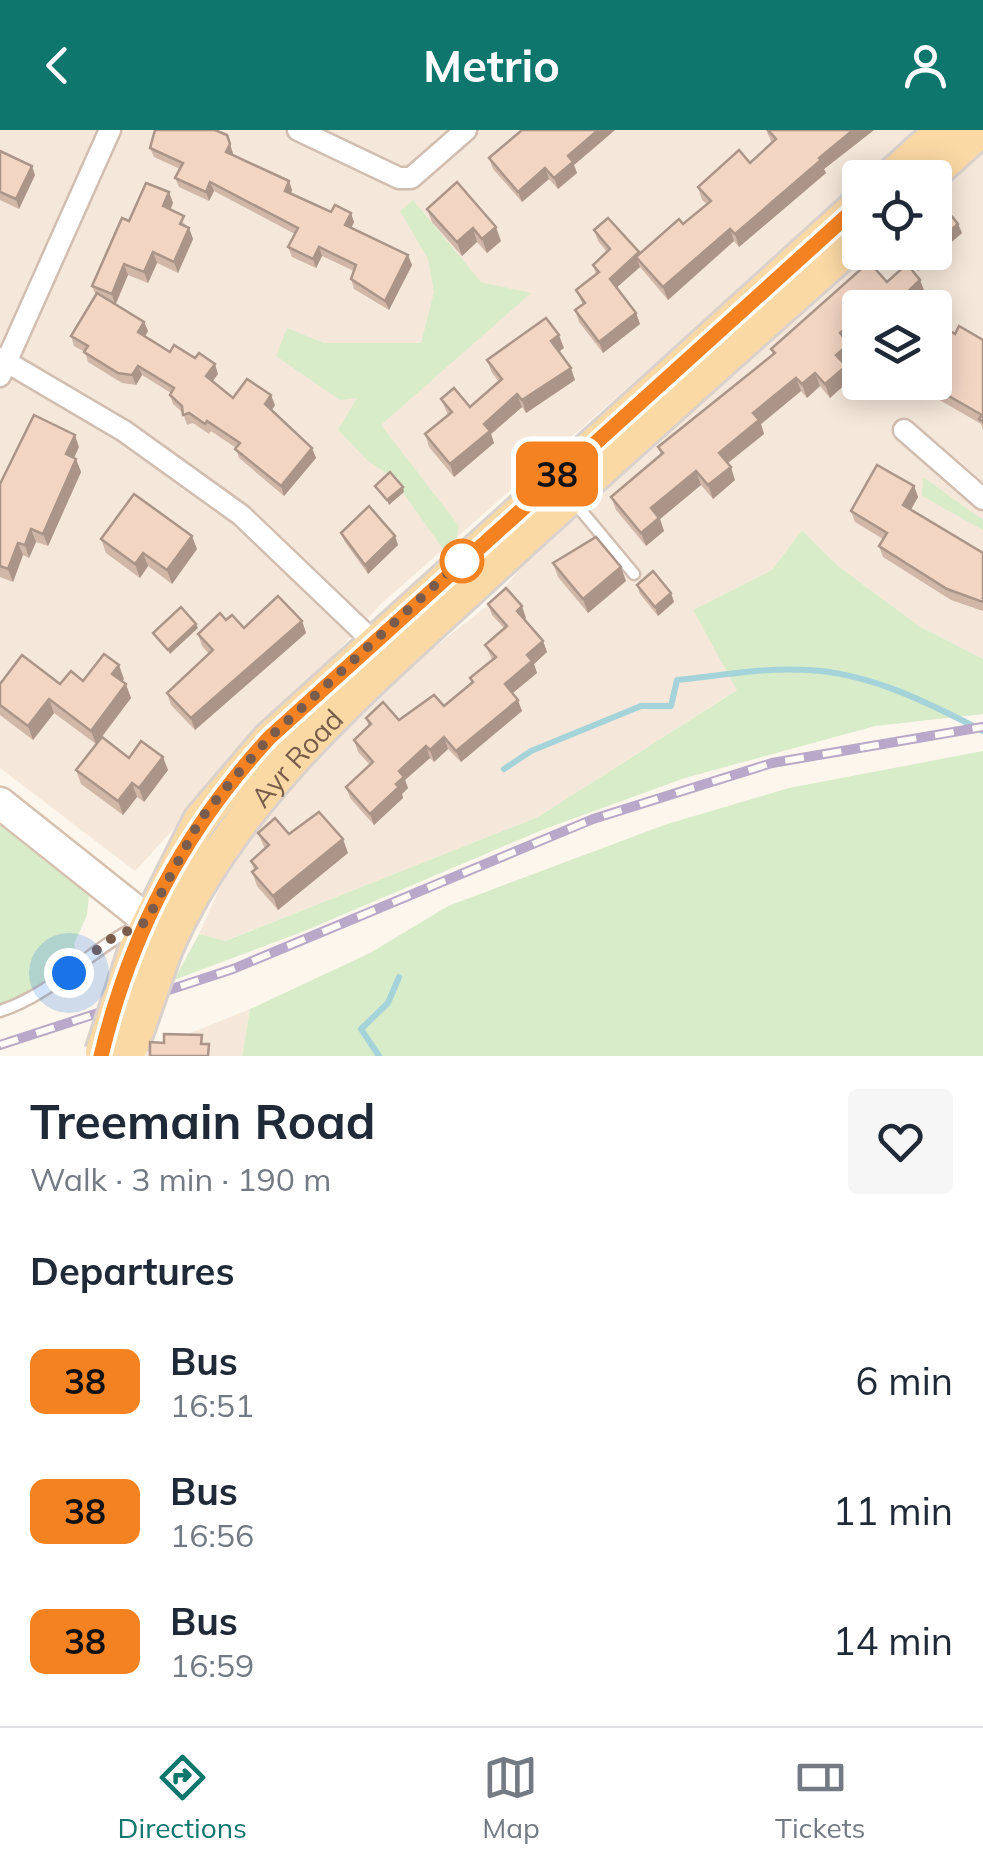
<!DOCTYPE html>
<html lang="en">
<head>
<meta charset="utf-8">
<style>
  body { margin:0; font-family:Mulish,sans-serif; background:#f6f6f7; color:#1f2937; height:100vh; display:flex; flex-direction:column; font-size:38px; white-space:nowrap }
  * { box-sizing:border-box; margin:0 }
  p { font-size:32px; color:#747a83 }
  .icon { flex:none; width:55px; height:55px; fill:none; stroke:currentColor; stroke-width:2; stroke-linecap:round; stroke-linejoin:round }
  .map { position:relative; height:926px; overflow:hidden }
  .drawer { display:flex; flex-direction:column; background:#fff; flex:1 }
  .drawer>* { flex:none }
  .badge { padding:0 20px; border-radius:15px; font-size:35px; line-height:65px }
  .tools { position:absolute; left:842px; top:30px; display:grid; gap:20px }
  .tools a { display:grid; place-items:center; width:110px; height:110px; border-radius:10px; background:#fff; box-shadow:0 5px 25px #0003; font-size:50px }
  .you { position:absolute; width:50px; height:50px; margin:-25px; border:8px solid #fff; border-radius:50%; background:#1a73e8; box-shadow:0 0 0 15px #1a73e833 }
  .map>.badge { position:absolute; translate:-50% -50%; box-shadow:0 0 0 5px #fff }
  h2 { padding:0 30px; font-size:38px; line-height:90px }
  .round { display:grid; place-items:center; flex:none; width:105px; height:105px; border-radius:10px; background:#f6f6f7 }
  .overview { display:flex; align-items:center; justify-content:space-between; height:170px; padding:0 30px }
  h1 { font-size:48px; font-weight:700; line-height:75px }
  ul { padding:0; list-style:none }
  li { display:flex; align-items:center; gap:30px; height:130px; padding:0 30px }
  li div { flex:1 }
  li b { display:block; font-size:38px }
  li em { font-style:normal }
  li .badge { min-width:110px; font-weight:700; text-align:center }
  header { display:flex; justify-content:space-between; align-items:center; height:130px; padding:0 30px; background:#0f766e; color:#fff; font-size:45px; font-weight:700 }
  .menu { display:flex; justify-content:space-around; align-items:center; height:140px; border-top:2px solid #e0e1e3; background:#fff; font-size:28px; color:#747a83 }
  .menu a { display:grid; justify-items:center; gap:5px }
  .menu .active { color:#0f766e }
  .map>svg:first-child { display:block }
</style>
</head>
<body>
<header><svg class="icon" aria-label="back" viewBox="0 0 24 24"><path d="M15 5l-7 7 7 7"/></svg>Metrio<svg class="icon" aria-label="person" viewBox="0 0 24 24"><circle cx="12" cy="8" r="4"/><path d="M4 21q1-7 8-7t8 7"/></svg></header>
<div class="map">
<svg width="983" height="926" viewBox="0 0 983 926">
  <rect width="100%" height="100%" fill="#fdf6ec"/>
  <g fill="#f5e8da" fill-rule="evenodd">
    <polygon points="0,0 920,0 866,47 860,48 860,53 381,474 135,741 0,638"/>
    <path d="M983 20V529L919 496 838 436 802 400 772 440 693 480 738 559 538 687 224 811 199 804 242 709 377 563 493 471 551 403 867 123 935 122V63ZM860 178H935V252H860Z"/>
    <polygon points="250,879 242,926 145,926 146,921"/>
  </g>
  <g fill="#d8ecc9">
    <polygon points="413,70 481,152 531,163 381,295 459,396 457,407 443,419 392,347 367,330 338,300 357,268 340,270 276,226 287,198 324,213 421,213 434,162 428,129 400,81"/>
    <polygon points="923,347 983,390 983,400 922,366"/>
    <polygon points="802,400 838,436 919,496 983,529 983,584 875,596 685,648 542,700 307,800 174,850 199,804 225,811 538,687 737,560 693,480 772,440"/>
    <polygon points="983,621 983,926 242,926 250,879 370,823 448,776 667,694 789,658"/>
    <polygon points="0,673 91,747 87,785 74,814 80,834 0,881"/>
  </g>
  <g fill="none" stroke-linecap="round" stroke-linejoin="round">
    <g stroke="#a5d3da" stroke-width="6">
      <path d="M504 639 531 621 641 576H671L677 550C721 546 764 537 808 540 870 543 929 573 983 601"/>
      <polyline points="379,926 361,899 388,873 399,847"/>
    </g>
    <g stroke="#d1beb0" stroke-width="15">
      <g id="lane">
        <polyline points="574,372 634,444"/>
        <path d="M0 881C53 864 89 820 138 796"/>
      </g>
    </g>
    <g stroke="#d1beb0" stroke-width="25">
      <g id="street">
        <polyline points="298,0 399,48 411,48 466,0"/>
        <polyline points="0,228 124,301 241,385 381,519"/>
        <polyline points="0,246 110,0"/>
        <polyline points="904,300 983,369"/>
      </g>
    </g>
    <g stroke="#d6c0b0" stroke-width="35">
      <polyline id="secondary" points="0,673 166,805"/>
    </g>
    <g stroke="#dad1cd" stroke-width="38">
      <g id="primary">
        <polyline points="889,48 942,0"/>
        <polyline points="928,48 981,0"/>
        <polyline points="136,818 200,690 269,609 860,73"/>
        <path id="s1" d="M165 821C232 664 370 552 493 438 614 327 737 217 860 108"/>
      </g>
    </g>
    <use href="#lane" stroke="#fff" stroke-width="10"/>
    <use href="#street" stroke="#fff" stroke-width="20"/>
    <use href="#secondary" stroke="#fff" stroke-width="30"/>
    <use href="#primary" stroke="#fbd9a5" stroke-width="32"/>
    <g stroke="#b9a8c9" stroke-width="10">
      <polyline id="rail" points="0,915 233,839 593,689 772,633 983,597"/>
    </g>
    <use href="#rail" stroke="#fffaf3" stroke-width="6" stroke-dasharray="19" stroke-linecap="butt"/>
    <g stroke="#dad1cd" stroke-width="38" stroke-linecap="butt">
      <g id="primary-bridge">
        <polyline points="132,916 165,821"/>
        <polyline points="102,922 136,818"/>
      </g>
    </g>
    <use href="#primary-bridge" stroke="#fbd9a5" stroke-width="32"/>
  </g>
  <g fill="#d1b7a8">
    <polygon points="522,0 615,0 574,35 577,43 558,59 549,49 522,72 493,39 489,28"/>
    <polygon points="766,0 874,0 824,39 826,43 739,117 734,111 668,170 640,137 616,157 636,183 640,194 603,223 579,192 575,180 583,175 576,160 596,144 593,135 607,122 598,111 594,100 640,124 683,94 707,74 702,70 698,57 750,33 772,13"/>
    <polygon points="150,18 233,23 232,25 289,51 292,60 291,63 354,92 351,98 412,135 389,180 354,159 351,149 354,141 322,126 316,138 292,127 288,117 295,104 214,61 209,71 179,57 175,48 180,39 154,27"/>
    <polygon points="0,21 35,45 19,79 0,70"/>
    <polygon points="169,62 173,73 170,80 189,98 193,109 178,143 157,133 148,153 128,145 116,174 144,192 148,201 145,206 170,222 218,244 212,252 233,268 275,275 272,280 312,318 316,328 284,366 239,328 236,318 211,301 209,304 193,293 187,295 183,283 173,274 170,265 171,263 142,245 136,255 122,253 88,232 85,222 74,216 71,206 96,166 92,156 129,91"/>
    <polygon points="427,79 501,111 487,123 477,112 462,126 432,92"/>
    <polygon points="940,85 958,94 962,103 918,141 904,122 935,122"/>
    <polygon points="920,150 925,163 909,178 860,178 849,213 854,227 845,235 851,249 830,268 820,256 807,268 801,261 761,294 764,304 728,333 735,350 713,369 701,355 660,389 664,401 646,416 616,380 611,367 661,325 658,317 773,225 771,219 887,152"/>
    <polygon points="955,204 983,210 983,300 981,294 931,265 926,253 937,235 935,234 935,208"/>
    <polygon points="564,218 559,222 575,250 526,283 522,277 491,304 494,313 454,347 429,317 425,304 448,285 441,269 470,277 499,252 492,243 487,230"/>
    <polygon points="79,317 74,328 76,329 81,342 48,416 36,412 29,428 23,425 13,452 0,447 0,354"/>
    <polygon points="914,356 918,367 911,380 983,423 983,481 951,470 883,427 879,416 883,409 855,392 851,381"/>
    <polygon points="341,403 395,406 398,415 368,444 345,412"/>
    <polygon points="101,409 197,419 172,454 148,436 140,448 106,423"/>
    <polygon points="553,433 626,451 588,483 558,447"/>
    <polygon points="637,455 671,463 674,472 658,486 640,464"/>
    <polygon points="488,474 526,488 524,490 543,511 547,522 534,534 537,543 513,563 522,581 461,632 448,619 434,632 430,628 405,650 408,658 402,664 403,668 374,695 350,668 346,657 370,635 358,622 354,610 369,597 366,588 399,590 444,576 472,553 470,548 492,529 485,515 504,498 492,485"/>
    <polygon points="226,490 244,498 302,491 306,503 195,600 171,575 167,563 209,524 202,516 198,504"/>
    <polygon points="124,549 122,551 131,568 102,607 129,628 168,640 144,672 137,667 123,685 81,654 76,640 96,614 54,583 33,610 0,585 0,554 60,554 83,551"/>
    <polygon points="258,703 289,704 348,723 278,780 257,756 252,742 254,740 251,731 265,719"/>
  </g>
  <g fill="#aa9588">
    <polygon points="598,0 615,0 574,35 577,43 558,59 554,48 568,26"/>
    <polygon points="853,0 874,0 824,39 826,43 739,117 735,104 819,28"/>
    <polygon points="230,14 233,23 229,32 226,22"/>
    <polygon points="32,36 35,45 19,79 16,69"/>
    <polygon points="545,38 549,49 522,72 518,62"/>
    <polygon points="289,51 292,60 288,70 285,61"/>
    <polygon points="210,52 214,61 209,71 206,62"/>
    <polygon points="169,62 173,73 167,87 163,76"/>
    <polygon points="351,83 354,92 348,105 345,95"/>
    <polygon points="958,94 962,103 918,141 915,132 925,122 935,122 935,114"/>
    <polygon points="496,97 501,111 487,123 482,109"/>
    <polygon points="189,98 193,109 178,143 174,132"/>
    <polygon points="473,98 477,112 462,126 457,112"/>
    <polygon points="730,99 734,111 668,170 663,157"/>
    <polygon points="319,117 322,126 316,138 313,129"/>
    <polygon points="153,122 157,133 148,153 144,142"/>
    <polygon points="639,122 636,127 640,137 614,160 610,149"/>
    <polygon points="408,125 412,135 389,180 385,171"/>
    <polygon points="124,134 128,145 115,175 112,164"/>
    <polygon points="920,150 925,163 909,178 904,178 901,168"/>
    <polygon points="636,183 640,194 603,223 599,212"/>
    <polygon points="860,186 860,204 845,217 840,203"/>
    <polygon points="144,192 148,201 142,212 138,202"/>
    <polygon points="559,205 564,218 555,224 551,211"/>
    <polygon points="849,214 854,227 841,238 836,225"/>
    <polygon points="215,234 218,244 209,256 206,246"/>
    <polygon points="138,236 142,245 136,255 132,245"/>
    <polygon points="846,236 851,249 830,268 825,254"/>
    <polygon points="571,238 575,250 526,283 522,270"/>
    <polygon points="815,243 820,256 807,268 802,254"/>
    <polygon points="796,248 801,261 761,294 764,304 724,336 719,323 753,283"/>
    <polygon points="517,264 522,277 491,304 494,313 454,347 450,334 484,294"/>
    <polygon points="271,265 275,275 269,284 265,274"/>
    <polygon points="75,305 79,317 70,336 66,324"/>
    <polygon points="312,318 316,328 284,366 281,356"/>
    <polygon points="76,329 81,342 48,416 43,404"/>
    <polygon points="731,337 735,350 713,369 708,355"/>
    <polygon points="696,341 701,355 660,389 664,401 646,416 641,403 651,378"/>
    <polygon points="914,356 918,367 907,386 903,375"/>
    <polygon points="403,357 404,362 389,375 387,370"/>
    <polygon points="31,399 36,412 29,428 25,415"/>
    <polygon points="192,406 197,419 172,454 167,440"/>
    <polygon points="395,406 398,415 368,444 365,435"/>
    <polygon points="18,413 23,425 13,452 8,439"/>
    <polygon points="143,423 148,436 140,448 135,434"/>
    <polygon points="621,437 626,451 588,483 583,469"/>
    <polygon points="671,463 674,472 658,486 655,477"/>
    <polygon points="522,476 526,488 521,492 517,481"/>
    <polygon points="302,491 306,503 195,600 191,588"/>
    <polygon points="196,494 198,498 170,524 168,520"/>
    <polygon points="543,511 547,522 534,534 537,543 509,566 505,554 527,525"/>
    <polygon points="119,535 124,549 117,557 112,544"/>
    <polygon points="126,554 131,568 96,614 91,601"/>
    <polygon points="49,569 54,583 33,610 28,596"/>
    <polygon points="518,570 522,581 461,632 456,621"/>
    <polygon points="444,607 448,619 434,632 430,620"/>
    <polygon points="426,616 430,628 405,650 408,658 402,664 403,668 374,695 370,684 396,654 399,641"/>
    <polygon points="163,627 168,640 144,672 139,658"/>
    <polygon points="132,653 137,667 123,685 118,671"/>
    <polygon points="343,709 348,723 278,780 273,766"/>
  </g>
  <g fill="#f3d5c3" stroke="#aa9588" stroke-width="2.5">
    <polygon points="155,0 215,0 227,5 230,14 226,22 289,51 285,61 331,82 335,75 351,83 345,95 408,125 385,171 351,149 356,135 319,117 313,129 288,117 298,98 210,52 206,62 175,48 183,33 150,18"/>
    <polygon points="522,0 598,0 568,26 573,32 554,48 545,38 518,62 489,28"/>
    <polygon points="768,0 853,0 819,28 821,30 735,104 730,99 663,157 636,127 679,89 683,94 711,71 698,57 739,20 750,33 776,9"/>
    <polygon points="0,21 32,36 16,69 0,62"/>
    <polygon points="457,52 496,97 482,109 473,98 457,112 427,79"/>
    <polygon points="146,53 169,62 163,76 184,86 180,94 189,98 174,132 153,122 144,142 124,134 112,164 92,156 122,88 129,91"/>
    <polygon points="935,79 940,85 946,79 958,94 935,114"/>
    <polygon points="608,88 639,122 610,149 636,183 599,212 575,180 585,173 576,160 599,142 593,135 610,119 594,100"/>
    <polygon points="907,122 925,122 915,132"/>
    <polygon points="869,132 887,152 907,134 920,150 901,168 909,177 860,178 860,186 840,203 849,214 836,225 846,236 825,254 815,243 802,254 796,248 753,283 759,290 719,323 731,337 708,355 696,341 651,378 659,388 641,403 611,367 663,323 658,317 775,223 771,219"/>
    <polygon points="97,163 144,192 138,202 170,222 174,215 195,228 199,223 215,234 206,246 233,268 247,249 271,265 265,274 312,318 281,356 235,319 240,313 207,291 205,294 189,283 183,285 182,276 170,265 174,258 138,236 132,245 118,243 84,222 88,216 71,206"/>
    <polygon points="546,188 559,205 551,211 571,238 522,270 517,264 484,294 490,301 450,334 425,304 452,282 441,269 454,258 470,277 502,249 487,230"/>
    <polygon points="942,196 955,204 959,196 983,210 983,292 979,289 982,285 926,253 935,252 935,238 941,228 935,224 935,208"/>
    <polygon points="34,285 75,305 66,324 76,329 43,404 31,399 25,415 18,413 8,439 0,436 0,354"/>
    <polygon points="877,335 914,356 903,375 983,423 983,472 947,459 879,416 887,403 851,381"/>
    <polygon points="390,342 403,357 387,370 375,356"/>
    <polygon points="134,364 192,406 167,440 143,423 135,434 101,409"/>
    <polygon points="369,376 395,406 365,435 341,403"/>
    <polygon points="596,407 621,437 583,469 553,433"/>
    <polygon points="653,441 671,463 655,477 637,455"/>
    <polygon points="506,458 522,476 517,481 543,511 527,525 532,531 505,554 518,570 456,621 444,607 430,620 426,616 399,641 404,647 396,654 399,657 370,684 346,657 373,632 354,610 371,594 366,588 383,572 399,590 434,565 444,576 473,552 470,548 496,527 485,515 507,496 488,474"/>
    <polygon points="278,466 302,491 191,588 167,563 213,520 198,504 220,483 226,490 232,485 244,498"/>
    <polygon points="181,477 196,494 168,520 153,503"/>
    <polygon points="104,524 119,535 112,544 126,554 91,601 49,569 28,596 0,575 0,554 22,525 60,554 71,541 83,551"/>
    <polygon points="102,607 129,628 141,611 163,627 139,658 132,653 118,671 76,640"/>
    <polygon points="319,682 343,709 273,766 252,742 257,738 251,731 269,715 258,703 275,688 289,704"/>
    <polygon points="164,904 202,905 201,914 209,914 208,926 150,926 150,912 164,913"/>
  </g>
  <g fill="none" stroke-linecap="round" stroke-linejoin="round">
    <g stroke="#fff" stroke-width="22">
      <path id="line" d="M101 926C131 802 183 702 269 608L860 74"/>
    </g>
    <use href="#line" stroke="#f58220" stroke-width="15"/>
    <polyline stroke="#7a5c4d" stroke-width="10" stroke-dasharray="0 18" points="69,843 109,810 146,792 200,690 234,648 269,608 472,421 462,431"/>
  </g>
  <circle fill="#fff" stroke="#f58220" stroke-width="5" cx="462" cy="431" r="20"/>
  <g text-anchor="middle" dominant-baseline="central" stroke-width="9" stroke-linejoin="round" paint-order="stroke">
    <g font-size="28" fill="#7a5c4d" stroke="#fffaf3">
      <text stroke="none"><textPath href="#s1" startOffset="235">Ayr Road</textPath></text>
    </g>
  </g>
</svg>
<div class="tools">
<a><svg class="icon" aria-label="locate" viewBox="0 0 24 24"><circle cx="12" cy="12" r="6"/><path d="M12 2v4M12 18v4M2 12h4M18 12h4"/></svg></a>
<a><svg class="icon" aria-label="layers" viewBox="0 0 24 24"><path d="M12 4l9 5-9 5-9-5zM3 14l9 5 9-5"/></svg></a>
</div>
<div class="you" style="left:69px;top:843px"></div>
<b class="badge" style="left:557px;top:344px;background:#f58220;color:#111">38</b>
</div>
<section class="drawer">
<div class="overview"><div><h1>Treemain Road</h1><p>Walk · 3 min · 190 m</p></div><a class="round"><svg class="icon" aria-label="heart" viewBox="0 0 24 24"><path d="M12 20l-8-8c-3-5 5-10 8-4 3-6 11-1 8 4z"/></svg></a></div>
<h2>Departures</h2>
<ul>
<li><span class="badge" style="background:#f58220;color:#111">38</span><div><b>Bus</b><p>16:51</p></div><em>6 min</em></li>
<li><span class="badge" style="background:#f58220;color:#111">38</span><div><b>Bus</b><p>16:56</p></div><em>11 min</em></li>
<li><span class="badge" style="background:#f58220;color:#111">38</span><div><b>Bus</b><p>16:59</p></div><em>14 min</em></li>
</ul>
</section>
<nav class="menu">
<a class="active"><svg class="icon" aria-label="directions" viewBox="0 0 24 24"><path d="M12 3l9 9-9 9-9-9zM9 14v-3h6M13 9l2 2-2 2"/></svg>Directions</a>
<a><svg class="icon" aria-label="map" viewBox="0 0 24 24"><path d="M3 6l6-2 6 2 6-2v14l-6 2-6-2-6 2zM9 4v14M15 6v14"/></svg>Map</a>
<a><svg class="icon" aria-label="tickets" viewBox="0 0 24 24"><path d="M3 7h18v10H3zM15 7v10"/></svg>Tickets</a>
</nav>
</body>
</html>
